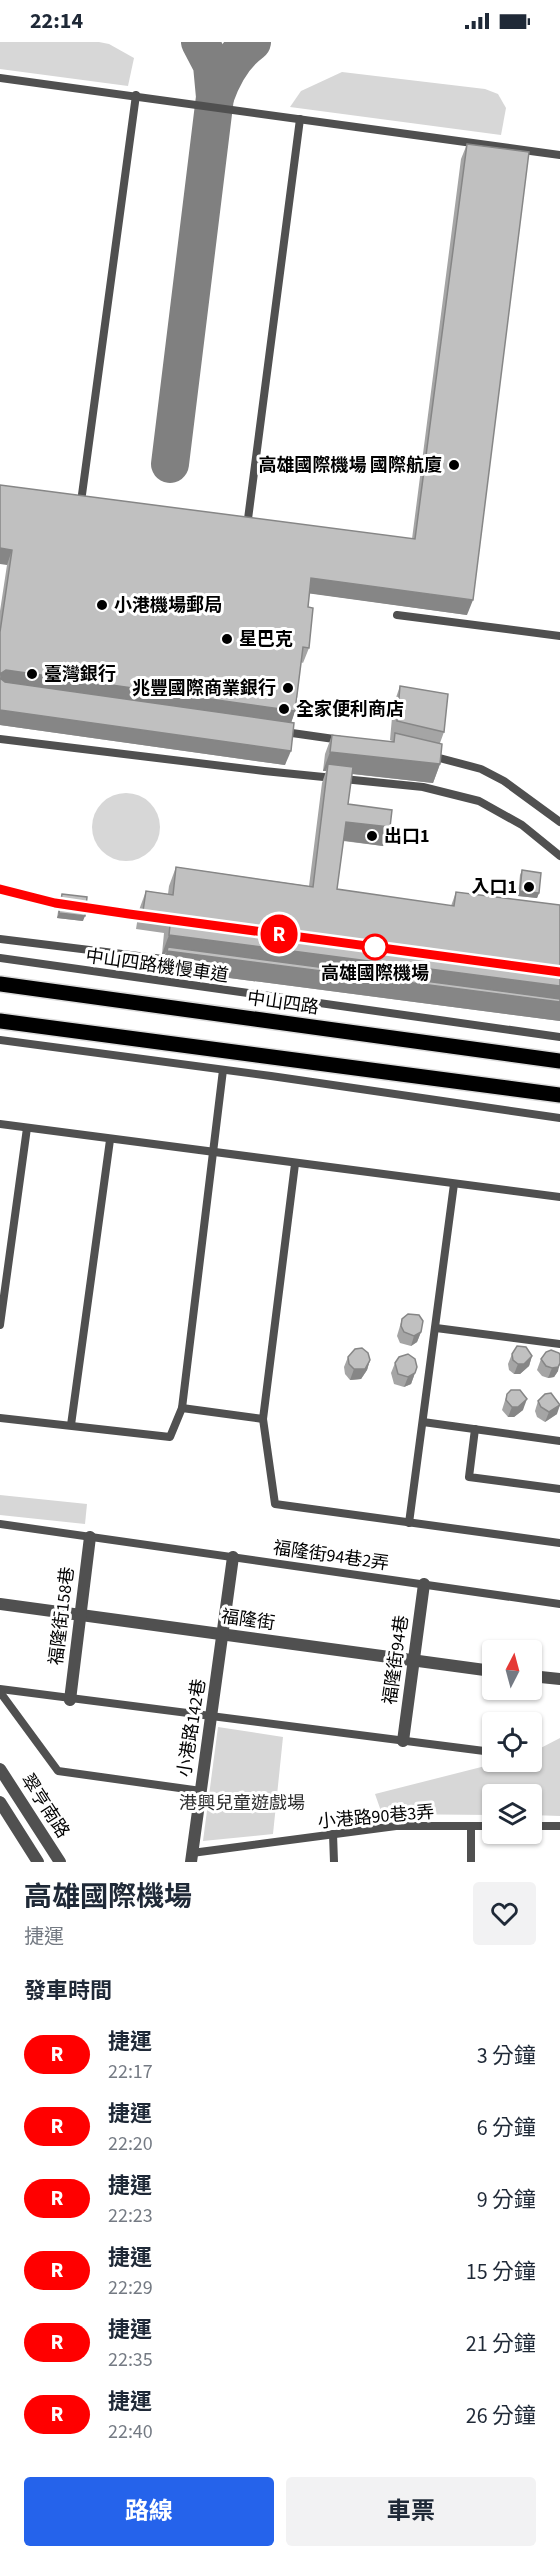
<!DOCTYPE html>
<html lang="zh-TW">
<head>
<meta charset="utf-8">
<style>
  body { margin:0; font-family:"Source Sans 3","Noto Sans TC",sans-serif; background:#f2f2f3; color:#1f2937; height:100vh; display:flex; flex-direction:column; font-size:22px; white-space:nowrap }
  * { box-sizing:border-box; margin:0 }
  p { font-size:20px; color:#747a83 }
  .icon { flex:none; width:33px; height:33px; fill:none; stroke:currentColor; stroke-width:2; stroke-linecap:round; stroke-linejoin:round }
  .map { position:relative; height:1820px; overflow:hidden }
  .details { display:flex; flex-direction:column; background:#fff; flex:1 }
  .details>* { flex:none }
  .badge { padding:0 12px; border-radius:20px; font-size:21px; line-height:39px }
  .needle { width:39px; rotate:6deg }
  .controls { position:absolute; left:482px; top:1598px; display:grid; gap:12px }
  .controls a { display:grid; place-items:center; width:60px; height:60px; border-radius:6px; background:#fff; box-shadow:0 2px 4px #0004; font-size:30px }
  .map>.badge { position:absolute; translate:-50% -50%; box-shadow:0 0 0 3px #fff }
  h2 { padding:0 24px; font-size:22px; line-height:54px }
  .round { display:grid; place-items:center; flex:none; width:63px; height:63px; border-radius:6px; background:#f2f2f3 }
  .summary { display:flex; align-items:center; justify-content:space-between; height:102px; padding:0 24px }
  h1 { font-size:28px; font-weight:700; line-height:45px }
  .cta { display:flex; gap:12px; margin-top:auto; padding:12px 24px }
  .cta a { flex:1; height:69px; border-radius:6px; background:#2563eb; color:#fff; font-size:24px; font-weight:700; line-height:69px; text-align:center }
  .cta a+a { background:#f2f2f3; color:#1f2937 }
  ul { padding:0; list-style:none }
  li { display:flex; align-items:center; gap:18px; height:72px; padding:0 24px }
  li div { flex:1 }
  li b { display:block; font-size:22px }
  li em { font-style:normal }
  li .badge { min-width:66px; font-weight:700; text-align:center }
  .status { display:flex; justify-content:space-between; align-items:center; height:42px; padding:0 30px; background:#fff; direction:ltr }
  .status svg { height:16px; fill:currentColor }
  .map>svg:first-child { display:block }
</style>
</head>
<body>
<div class="status"><b>22:14</b><svg viewBox="0 0 49 12"><path d="M0 12V9h3v3zM5 12V6h3v6zM10 12V3h3v9zM15 12V0h3v12zM26 1h20v11H26zM47 4h2v5h-2z"/></svg></div>
<div class="map">
<svg width="560" height="1820" viewBox="0 0 560 1820">
  <rect width="100%" height="100%" fill="#fff"/>
  <g fill="#d7d7d7">
    <polygon points="0,0 99,0 109,2 134,16 128,44 0,27"/>
    <polygon points="342,30 485,47 498,52 506,66 501,93 290,65 301,49"/>
    <circle cx="126" cy="785" r="34"/>
    <polygon points="0,1453 87,1462 85,1482 0,1473"/>
    <polygon points="218,1685 283,1695 273,1792 203,1799"/>
    <polygon points="560,1696 560,1774 531,1773 531,1752 492,1752 492,1773 382,1772 375,1752 505,1719 531,1719 531,1711"/>
  </g>
  <g fill="none" stroke-linecap="round" stroke-linejoin="round">
    <g stroke="#808080" stroke-width="38">
      <path d="M215 55C222 35 234 13 252 0"/>
      <polyline points="170,422 215,55 212,23 200,0"/>
    </g>
    <g stroke="#dbdbdb" stroke-width="18">
      <g id="primary">
        <polyline points="0,942 560,1019"/>
        <polyline points="0,979 560,1053"/>
      </g>
    </g>
    <g stroke="#505050" stroke-width="8">
      <polyline points="0,36 560,113"/>
      <polyline points="81,460 136,53"/>
      <polyline points="248,477 300,77"/>
      <polyline points="397,573 560,594"/>
      <polyline points="285,690 341,698"/>
      <polyline points="0,697 264,729 423,745 479,759 522,783 560,814"/>
      <polyline points="432,714 481,727 504,739 560,780"/>
      <polyline points="0,897 171,918"/>
      <polyline points="0,916 560,995"/>
      <polyline points="0,998 271,1034 560,1076"/>
      <polyline points="0,1082 560,1155"/>
      <polyline points="295,1122 263,1377 275,1462 560,1501"/>
      <polyline points="0,1283 27,1086"/>
      <polyline points="436,1286 560,1302"/>
      <polyline points="182,1366 263,1377"/>
      <polyline points="0,1376 170,1395 182,1366 223,1028"/>
      <polyline points="423,1380 560,1399"/>
      <polyline points="71,1383 110,1098"/>
      <polyline points="475,1387 469,1435 560,1447"/>
      <polyline points="409,1481 454,1142"/>
      <polyline points="0,1482 560,1562"/>
      <polyline points="0,1647 492,1710"/>
      <polyline points="0,1650 58,1729 201,1749"/>
      <polyline points="531,1784 560,1784"/>
      <polyline points="333,1792 334,1820"/>
      <polyline points="192,1811 396,1784 492,1784"/>
      <polyline points="471,1820 471,1784"/>
    </g>
    <g stroke="#505050" stroke-width="12">
      <polyline points="0,1562 492,1629"/>
      <polyline points="531,1634 560,1637"/>
      <polyline points="70,1658 90,1495"/>
      <polyline points="403,1699 424,1542"/>
      <polyline points="0,1727 60,1820"/>
      <polyline points="0,1760 38,1820"/>
      <polyline points="191,1820 233,1515"/>
    </g>
    <use href="#primary" stroke="#000" stroke-width="15"/>
  </g>
  <g fill="#a5a5a5">
    <polygon points="467,102 467,573 309,551 308,565 309,606 303,621 301,620 295,669 291,681 285,723 0,683 0,569 7,523 0,443 412,497 461,117"/>
    <polygon points="400,644 444,690 440,701 440,722 433,741 352,732 348,762 390,785 383,804 343,799 337,847 451,864 456,850 560,863 560,979 161,927 165,912 162,912 164,891 136,887 139,868 146,849 168,852 169,844 176,825 309,844 322,741 326,729 323,729 325,712 332,693 392,700 392,699 390,698 393,664"/>
    <polygon points="522,828 539,851 537,856 518,854 520,833"/>
    <polygon points="62,852 83,879 57,876 60,857"/>
    <polygon points="402,1277 421,1290 417,1300 411,1304 400,1301 397,1294"/>
    <polygon points="512,1312 532,1314 529,1324 520,1332 514,1332 509,1328 508,1322"/>
    <polygon points="348,1315 370,1318 367,1328 361,1337 350,1338 345,1332 344,1325"/>
    <polygon points="541,1317 558,1329 554,1335 548,1336 542,1334 537,1328"/>
    <polygon points="395,1321 417,1325 411,1342 404,1345 394,1342 391,1331"/>
    <polygon points="507,1352 523,1368 514,1375 508,1375 502,1368"/>
    <polygon points="538,1359 557,1372 545,1380 537,1375 535,1369"/>
  </g>
  <g fill="#868686">
    <polygon points="0,506 12,508 7,523 0,522"/>
    <polygon points="311,536 473,558 467,573 306,551"/>
    <polygon points="6,628 295,669 290,684 1,643 0,632"/>
    <polygon points="0,668 291,709 285,723 0,683"/>
    <polygon points="330,710 440,722 433,741 327,729 328,722 326,729 323,729"/>
    <polygon points="346,780 390,785 383,804 339,798"/>
    <polygon points="520,849 539,851 537,856 518,854"/>
    <polygon points="59,871 85,874 83,879 57,876"/>
    <polygon points="169,893 560,944 560,979 161,927 168,905 165,912 162,912"/>
    <polygon points="421,1290 417,1300 411,1304 414,1294"/>
    <polygon points="532,1314 529,1324 520,1332 514,1332 518,1322"/>
    <polygon points="370,1318 367,1328 361,1337 350,1338 354,1327"/>
    <polygon points="560,1321 558,1329 554,1335 548,1336 552,1326"/>
    <polygon points="415,1331 411,1342 404,1345 408,1335"/>
    <polygon points="527,1357 523,1368 514,1375 508,1375 512,1365"/>
    <polygon points="560,1363 557,1372 545,1380 549,1370"/>
  </g>
  <g fill="#c0c0c0" stroke="#868686" stroke-width="1.5">
    <polygon points="467,102 529,110 473,558 311,536 308,565 313,566 309,606 303,605 295,669 6,628 0,632 0,590 12,508 0,506 0,443 415,497"/>
    <polygon points="0,636 5,640 294,681 291,709 0,668"/>
    <polygon points="400,644 448,652 444,690 397,679"/>
    <polygon points="395,691 442,702 440,722 330,710 332,693 394,700"/>
    <polygon points="328,722 353,725 348,762 392,768 390,785 346,780 337,847 454,864 456,850 560,863 560,944 169,893 171,873 143,869 146,849 173,853 176,825 313,845"/>
    <polygon points="522,828 541,831 539,851 520,849"/>
    <polygon points="62,852 87,855 85,874 59,871"/>
    <polygon points="168,905 560,957 560,960 167,909"/>
    <polygon points="408,1272 419,1273 423,1279 421,1290 414,1294 404,1290 401,1284 402,1277"/>
    <polygon points="517,1304 526,1305 532,1314 524,1322 518,1322 513,1318 512,1312"/>
    <polygon points="362,1306 368,1311 370,1318 365,1327 354,1327 349,1322 348,1315 355,1307"/>
    <polygon points="551,1308 559,1311 560,1313 560,1321 558,1325 552,1326 546,1324 541,1317 546,1310"/>
    <polygon points="408,1312 415,1317 417,1325 415,1331 408,1335 398,1332 395,1321 399,1315"/>
    <polygon points="511,1348 520,1348 527,1357 518,1365 512,1365 506,1358 507,1352"/>
    <polygon points="551,1351 560,1363 549,1370 541,1365 538,1359 545,1352"/>
  </g>
  <g fill="none" stroke-linecap="round" stroke-linejoin="round">
    <g stroke="#fff" stroke-width="14">
      <polyline id="line" points="0,847 55,861 129,872 560,930"/>
    </g>
    <use href="#line" stroke="#f00" stroke-width="9"/>
  </g>
  <g fill="#000" stroke="#fff" stroke-width="2">
    <circle cx="454" cy="423" r="6"/>
    <circle cx="102" cy="563" r="6"/>
    <circle cx="227" cy="597" r="6"/>
    <circle cx="32" cy="632" r="6"/>
    <circle cx="288" cy="646" r="6"/>
    <circle cx="284" cy="667" r="6"/>
    <circle cx="372" cy="794" r="6"/>
    <circle cx="529" cy="845" r="6"/>
  </g>
  <circle fill="#fff" stroke="#f00" stroke-width="3" cx="375" cy="905" r="12"/>
  <g text-anchor="middle" dominant-baseline="central" stroke-width="6" stroke-linejoin="round" paint-order="stroke">
    <g font-size="18" font-weight="bold" fill="#000" stroke="#fff" text-anchor="start">
      <text x="442" y="423" text-anchor="end">高雄國際機場 國際航廈</text>
      <text x="114" y="563">小港機場郵局</text>
      <text x="239" y="597">星巴克</text>
      <text x="44" y="632">臺灣銀行</text>
      <text x="276" y="646" text-anchor="end">兆豐國際商業銀行</text>
      <text x="296" y="667">全家便利商店</text>
      <text x="384" y="794">出口1</text>
      <text x="517" y="845" text-anchor="end">入口1</text>
    </g>
    <g font-size="18" fill="#000" stroke="#fff">
      <text transform="translate(157 924) rotate(8)">中山四路機慢車道</text>
      <text transform="translate(283 961) rotate(8)">中山四路</text>
      <text transform="translate(331 1514) rotate(8)">福隆街94巷2弄</text>
      <text transform="translate(62 1574) rotate(-83)">福隆街158巷</text>
      <text transform="translate(248 1578) rotate(8)">福隆街</text>
      <text transform="translate(396 1618) rotate(-82)">福隆街94巷</text>
      <text transform="translate(192 1686) rotate(-81)">小港路142巷</text>
      <text transform="translate(45 1764) rotate(57)">翠亨南路</text>
      <text transform="translate(376 1775) rotate(-5)">小港路90巷3弄</text>
    </g>
    <g font-size="18" font-weight="bold" fill="#000" stroke="#fff">
      <text x="375" y="931">高雄國際機場</text>
    </g>
    <g font-size="18" fill="#2e2e2e" stroke="#fff">
      <text x="242" y="1761">港興兒童遊戲場</text>
    </g>
  </g>
</svg>
<div class="controls">
<a><svg class="needle" viewBox="-14 -14 28 28"><path d="M0-13l5 13h-10z" fill="#e53935"/><path d="M0 13l5-13h-10z" fill="#747a83"/></svg></a>
<a><svg class="icon" aria-label="locate" viewBox="0 0 24 24"><circle cx="12" cy="12" r="6"/><path d="M12 2v4M12 18v4M2 12h4M18 12h4"/></svg></a>
<a><svg class="icon" aria-label="layers" viewBox="0 0 24 24"><path d="M12 4l9 5-9 5-9-5zM3 14l9 5 9-5"/></svg></a>
</div>
<b class="badge" style="left:279px;top:892px;background:#f00;color:#fff">R</b>
</div>
<section class="details">
<div class="summary"><div><h1>高雄國際機場</h1><p>捷運</p></div><a class="round"><svg class="icon" aria-label="heart" viewBox="0 0 24 24"><path d="M12 20l-8-8c-3-5 5-10 8-4 3-6 11-1 8 4z"/></svg></a></div>
<h2>發車時間</h2>
<ul>
<li><span class="badge" style="background:#f00;color:#fff">R</span><div><b>捷運</b><p>22:17</p></div><em>3 分鐘</em></li>
<li><span class="badge" style="background:#f00;color:#fff">R</span><div><b>捷運</b><p>22:20</p></div><em>6 分鐘</em></li>
<li><span class="badge" style="background:#f00;color:#fff">R</span><div><b>捷運</b><p>22:23</p></div><em>9 分鐘</em></li>
<li><span class="badge" style="background:#f00;color:#fff">R</span><div><b>捷運</b><p>22:29</p></div><em>15 分鐘</em></li>
<li><span class="badge" style="background:#f00;color:#fff">R</span><div><b>捷運</b><p>22:35</p></div><em>21 分鐘</em></li>
<li><span class="badge" style="background:#f00;color:#fff">R</span><div><b>捷運</b><p>22:40</p></div><em>26 分鐘</em></li>
</ul>
<div class="cta"><a>路線</a><a>車票</a></div>
</section>
</body>
</html>
